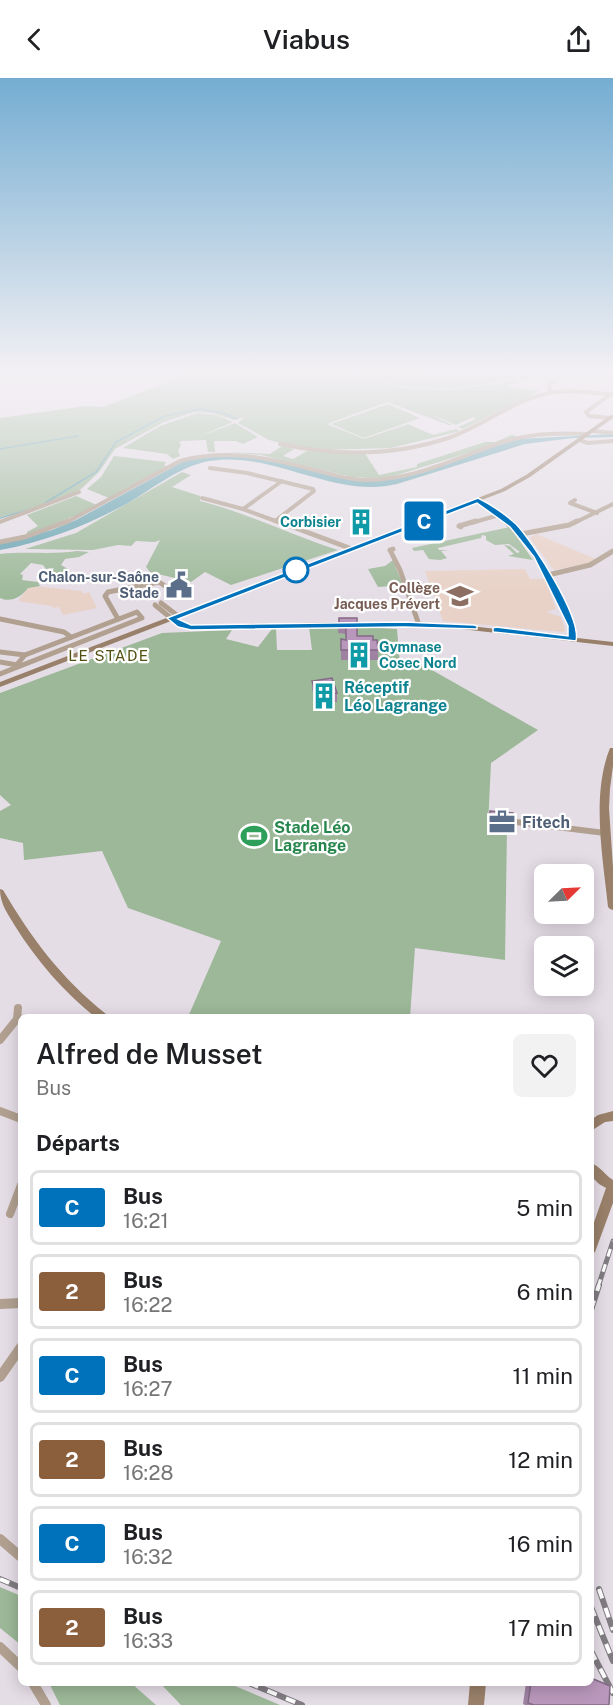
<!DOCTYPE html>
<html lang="fr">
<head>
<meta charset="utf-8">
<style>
  body { margin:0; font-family:"Public Sans",sans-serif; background:#f2f2f2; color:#202124; height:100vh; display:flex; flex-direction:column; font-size:22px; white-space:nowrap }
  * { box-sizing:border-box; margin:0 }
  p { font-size:20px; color:#757577 }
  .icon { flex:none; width:33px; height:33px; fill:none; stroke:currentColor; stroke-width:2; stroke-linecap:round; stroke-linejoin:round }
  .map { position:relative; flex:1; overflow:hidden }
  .sheet { position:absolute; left:18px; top:936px; width:576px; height:672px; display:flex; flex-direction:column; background:#fff; border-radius:9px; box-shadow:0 3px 15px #0003 }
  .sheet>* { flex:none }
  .badge { padding:0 12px; border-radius:4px; font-size:21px; line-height:39px }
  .needle { width:39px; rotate:66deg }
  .tools { position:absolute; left:534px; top:786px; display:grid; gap:12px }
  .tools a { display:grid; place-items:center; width:60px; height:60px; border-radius:9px; background:#fff; box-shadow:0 3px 15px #0003; font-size:30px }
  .map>.badge { position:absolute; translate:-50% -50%; box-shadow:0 0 0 3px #fff }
  h2 { padding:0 18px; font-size:22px; line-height:54px }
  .round { display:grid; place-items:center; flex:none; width:63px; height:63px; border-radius:9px; background:#f2f2f2 }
  .headline { display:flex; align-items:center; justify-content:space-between; height:102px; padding:0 18px }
  h1 { font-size:28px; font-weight:600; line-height:45px }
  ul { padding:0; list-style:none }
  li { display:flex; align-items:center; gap:18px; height:75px; margin:0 12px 9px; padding:0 6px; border:3px solid #e0e0e0; border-radius:9px }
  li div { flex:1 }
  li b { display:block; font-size:22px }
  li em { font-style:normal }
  li .badge { min-width:66px; font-weight:700; text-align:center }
  header { display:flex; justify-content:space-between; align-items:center; height:78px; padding:0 18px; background:#fff; font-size:27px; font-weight:600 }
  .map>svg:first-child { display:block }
</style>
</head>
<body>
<header><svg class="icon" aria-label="back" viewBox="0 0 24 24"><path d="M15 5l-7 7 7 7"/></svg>Viabus<svg class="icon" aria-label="share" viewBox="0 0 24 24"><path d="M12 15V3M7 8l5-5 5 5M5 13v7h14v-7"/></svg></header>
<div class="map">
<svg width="613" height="1627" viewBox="0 0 613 1627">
  <rect width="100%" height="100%" fill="#e5dde6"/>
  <g fill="#e8d1c6">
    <polygon points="536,456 596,481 590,485 554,492 530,460"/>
    <polygon points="525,491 530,501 545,501 556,531 546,534 561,539 565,552 564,554 443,543 425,493"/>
    <polygon points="35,508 82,513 83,516 89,514 97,530 63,537 59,529 53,530 51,528 18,523 28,510"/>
  </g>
  <g fill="#9cb898">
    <polygon points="188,296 351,296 406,310 446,312 499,306 527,296 534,296 527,299 530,301 518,302 517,305 504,308 539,313 463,351 458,349 476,341 473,339 456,347 430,336 452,347 449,347 387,324 327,346 364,361 408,346 433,357 456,351 460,353 391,370 320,372 303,371 269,362 238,345 245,339 234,342 213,335 195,334 164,344 115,371 99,394 81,411 61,422 0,442 31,431 0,439 0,340 86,328 103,329"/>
    <path d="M358 296 503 298 521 297C484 308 447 314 409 309 392 307 375 300 358 296Z"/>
    <polygon points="388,326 420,340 364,360 331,346"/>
    <polygon points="197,335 217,337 233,344 196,360 235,345 258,359 243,366 236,363 214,363 215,374 208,374 206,362 182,363 179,364 181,367 178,373 180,378 173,381 167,376 123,370 160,348"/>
    <polygon points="512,357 520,359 384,401 352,399 261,377 228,374 270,376 282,368 294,371 283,378 293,381 307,373 364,374 379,397 417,389 417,386 485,364 495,364"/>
    <polygon points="114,378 166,384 164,388 167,388 109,420 87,411 101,399"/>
    <path d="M182 394 191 397 172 409 200 418V423C248 435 291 457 338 472L231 507 205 494 191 504 150 494 146 489 160 462 155 464 136 463 131 468 118 467 93 472 25 471 76 455Z"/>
    <polygon points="76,418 99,428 27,457 27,454 38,448 27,437"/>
    <polygon points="510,449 533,482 508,478 514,476 504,467 510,468 517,475 520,474 509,466 495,467 486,462 486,458 482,457 481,460 438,470 439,472 449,472 441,473 447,480 440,482 429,481 423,472 414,473 412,470"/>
    <path d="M77 473 89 474 79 479 65 481 61 487 68 491 61 503 43 501 50 497 54 490 46 491 43 487 31 485 20 496 23 497 22 502 38 504 40 508 28 510C21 519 11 525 0 520V476C26 473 52 477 77 473Z"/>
    <polygon points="393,482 403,507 378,509 368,491 385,488"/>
    <polygon points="338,548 397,551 400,587 416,583 538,652 491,685 488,747 507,749 505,882 415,870 410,939 188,939 221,863 128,830 102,773 24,782 23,765 0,760 0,733 11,727 0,717 0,615 162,555 232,552 226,561 258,569 272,551 276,550 277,572 312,572 309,549"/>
    <polygon points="0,1509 21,1518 21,1567 0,1550"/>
    <polygon points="49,1605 131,1605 156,1627 60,1627"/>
    <polygon points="160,1605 228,1605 280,1627 181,1627"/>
  </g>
  <path fill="#66a3b0" d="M613 356V359L573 360 525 366 397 406C333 421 273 372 209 383 178 389 154 410 128 425 88 447 45 464 0 472V465L52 452 76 442 186 382 241 376 351 401 399 399 518 361Z"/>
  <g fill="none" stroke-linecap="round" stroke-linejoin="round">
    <g stroke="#66a3b0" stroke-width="1.5">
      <polyline points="0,371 78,358"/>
      <polyline points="45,425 96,394 116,364 165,338 199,331 223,335 237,341"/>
      <polyline points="0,440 28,432"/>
    </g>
    <g stroke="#b1a090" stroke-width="4">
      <polyline points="552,314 549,312 550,305 554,303"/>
      <polyline points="610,340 589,338 586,334 611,316"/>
      <polyline points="592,353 613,355"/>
      <polyline points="579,362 588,365 613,363"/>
      <path d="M280 366C336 378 394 378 448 360 483 348 513 322 549 315 569 311 589 315 609 316"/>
      <polyline points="210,390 247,395 313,411 314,413 275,443"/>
      <polyline points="202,420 243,431 281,445"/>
      <polyline points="575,422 570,425 597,435"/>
      <polyline points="478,423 507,445"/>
      <polyline points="243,431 282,403"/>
      <polyline points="0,444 79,414"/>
      <path d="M65 445 180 383C225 371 266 379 311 391 329 395 347 402 365 402 416 403 463 376 510 362 536 355 562 355 588 356"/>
      <polyline points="471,445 499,437"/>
      <polyline points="574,445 613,426"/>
    </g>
    <g stroke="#b1a090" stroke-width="5">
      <polyline points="277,443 352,471"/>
      <path d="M505 443C533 469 551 499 565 534 568 543 573 551 573 561"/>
      <polyline points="461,449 459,448 476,443"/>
      <polyline points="521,456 569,447 577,443"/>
      <polyline points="0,464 25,459 68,443"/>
      <polyline points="393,471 390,472 400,492 419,547"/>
      <polyline points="548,497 590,487 613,473"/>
      <polyline points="161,525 178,538"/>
      <polyline points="155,527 171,540"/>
      <polyline points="0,541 64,554 71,559"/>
      <polyline points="118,541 105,518 108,514 159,504 180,518"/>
      <polyline points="0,574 25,577"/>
      <polyline points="0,584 17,587"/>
      <polyline points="0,596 142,540 137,534 25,577 14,590"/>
    </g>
    <polyline stroke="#b1a090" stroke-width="6" points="516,744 605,755"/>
    <g stroke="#b1a090" stroke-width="8">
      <polyline points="0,962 17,941 18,930"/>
      <polyline points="0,1033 21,1041"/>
      <polyline points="10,1136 21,1107"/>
    </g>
    <g stroke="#b1a090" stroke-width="10">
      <polyline points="0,1226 21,1225"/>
      <polyline points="0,1299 21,1269"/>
      <polyline points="0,1461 21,1479"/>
      <polyline points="0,1569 21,1589"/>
      <polyline points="33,1605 46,1627"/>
    </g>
    <g fill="#99806a" fill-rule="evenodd">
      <polygon points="611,337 613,337 613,340 530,399 505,413 177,541 183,545 191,547 340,544 452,546 613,564 613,568 452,550 340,548 191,551 179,548 171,543 0,609 0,604 501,411 526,397"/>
      <path d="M610 670H613V688L610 711 609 730 613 789V832L610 831 608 829C603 780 591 717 610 670Z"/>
      <path d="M0 811 3 812C32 861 61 900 106 936L107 939H95C63 913 37 883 15 848 8 836 0 826 0 811Z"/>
      <polygon points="613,1033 613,1043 605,1044 591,1053 591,1042 598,1037"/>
      <path d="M591 1085C600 1088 605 1097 613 1102V1125L595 1174 591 1176V1153L606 1110 599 1106 591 1098Z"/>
      <polygon points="470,1605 486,1605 484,1627 468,1627"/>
    </g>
    <g stroke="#817c82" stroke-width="5">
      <polyline id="rail-far1" points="598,1209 613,1163"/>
    </g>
    <g stroke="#817c82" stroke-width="6">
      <g id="rail">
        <polyline points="591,1232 599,1207"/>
        <polyline points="0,1501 21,1510"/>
        <polyline points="599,1511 613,1552"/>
        <polyline points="591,1529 613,1583"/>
        <polyline points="591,1573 613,1615"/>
        <polyline points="249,1605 302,1627"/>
      </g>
    </g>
    <use href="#rail-far1" stroke="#fff" stroke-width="3" stroke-dasharray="8" stroke-linecap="butt"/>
    <use href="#rail" stroke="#fff" stroke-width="4" stroke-dasharray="10" stroke-linecap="butt"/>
  </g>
  <g fill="#9f82a2">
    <polygon points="339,540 357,540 357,558 373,562 378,572 378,582 341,582 341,561 346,562 346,556 338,555"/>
    <polygon points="312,603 337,615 337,624 317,626 312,611"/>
    <polygon points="490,733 512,739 516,744 514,750 489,747"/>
    <polygon points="526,1605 591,1605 609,1627 525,1627 523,1626"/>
  </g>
  <g fill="#b997bc" stroke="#826a84" stroke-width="1.5">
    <polygon points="339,540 357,540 357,558 373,558 373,562 377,562 378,572 341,572 341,561 346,562 346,545 339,545"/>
    <polygon points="332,600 337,615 317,617 312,603"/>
    <polygon points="490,733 513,735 512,739 516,744 490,741"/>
    <polygon points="591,1600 610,1608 609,1627 534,1627 528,1625 531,1605 591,1605"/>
  </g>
  <linearGradient id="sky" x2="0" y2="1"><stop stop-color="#74add2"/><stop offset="0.56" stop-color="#f3f0f4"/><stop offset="1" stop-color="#f3f0f4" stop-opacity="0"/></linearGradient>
  <rect width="613" height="524" fill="url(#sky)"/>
  <path fill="#0072bc" stroke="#fff" stroke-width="1.5" d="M478 420C490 426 506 437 516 446 533 464 582 540 576 563L493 554V550L496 549 568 558V548L534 479 510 449 477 425 178 541 191 547 404 544 474 547 477 548V551L404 549 191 552 178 549 167 540Z"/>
  <defs>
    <g id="building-bare" transform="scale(2.07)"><path d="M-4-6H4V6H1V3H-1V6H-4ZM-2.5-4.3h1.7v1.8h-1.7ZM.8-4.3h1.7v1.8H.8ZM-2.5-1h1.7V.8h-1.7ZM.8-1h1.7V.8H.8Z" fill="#0f9aa8" stroke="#fff" stroke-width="2.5" paint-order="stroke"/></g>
    <g id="civic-bare" transform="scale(2.07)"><path d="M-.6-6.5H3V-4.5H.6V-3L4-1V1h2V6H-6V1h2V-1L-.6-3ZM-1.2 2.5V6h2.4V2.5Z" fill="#5c6f8a" stroke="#fff" stroke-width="2.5" paint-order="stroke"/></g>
    <g id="school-bare" transform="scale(2.07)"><path d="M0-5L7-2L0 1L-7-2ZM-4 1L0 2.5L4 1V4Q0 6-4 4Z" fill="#8d6e63" stroke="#fff" stroke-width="2.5" paint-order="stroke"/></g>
    <g id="office-bare" transform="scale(2.07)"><path d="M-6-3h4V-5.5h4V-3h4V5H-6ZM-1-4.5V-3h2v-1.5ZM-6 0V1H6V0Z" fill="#5c6f8a" stroke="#fff" stroke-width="2.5" paint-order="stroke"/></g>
    <g id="stadium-bare" transform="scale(2.07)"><path d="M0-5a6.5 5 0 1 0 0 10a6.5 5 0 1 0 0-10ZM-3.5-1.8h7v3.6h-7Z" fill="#2e9e5b" stroke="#fff" stroke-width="2.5" paint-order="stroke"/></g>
  </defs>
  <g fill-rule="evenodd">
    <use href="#building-bare" x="361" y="444"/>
    <use href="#civic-bare" x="179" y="507"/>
    <use href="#school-bare" x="460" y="518"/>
    <use href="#building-bare" x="359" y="577"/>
    <use href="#building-bare" x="324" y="618"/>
    <use href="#office-bare" x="502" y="744"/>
    <use href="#stadium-bare" x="254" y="758"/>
  </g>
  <circle fill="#fff" stroke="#0072bc" stroke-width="3" cx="296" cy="492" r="12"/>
  <g text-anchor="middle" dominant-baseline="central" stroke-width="4.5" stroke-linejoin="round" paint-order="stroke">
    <g font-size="14" font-weight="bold" fill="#0d838f" stroke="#fff" text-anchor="end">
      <text x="341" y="444">Corbisier</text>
      <text x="379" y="569" text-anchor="start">Gymnase<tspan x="379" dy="16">Cosec Nord</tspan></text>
    </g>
    <g font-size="14" font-weight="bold" fill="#4e5e75" stroke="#fff" text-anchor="end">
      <text x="159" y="499">Chalon-sur-Saône<tspan x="159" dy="16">Stade</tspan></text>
    </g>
    <g font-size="14" font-weight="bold" fill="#785e54" stroke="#fff" text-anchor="end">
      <text x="440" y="510">Collège<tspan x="440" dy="16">Jacques Prévert</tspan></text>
    </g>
    <g font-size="15" letter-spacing="1.5" fill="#545012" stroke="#fff">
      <text x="109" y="577">LE STADE</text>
    </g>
    <g font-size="16" font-weight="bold" fill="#0d838f" stroke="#fff" text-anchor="start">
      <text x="344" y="609">Réceptif<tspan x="344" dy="18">Léo Lagrange</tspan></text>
    </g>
    <g font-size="16" font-weight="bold" fill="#4e5e75" stroke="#fff" text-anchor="start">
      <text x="522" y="744">Fitech</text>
    </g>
    <g font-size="16" font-weight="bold" fill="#27864d" stroke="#fff" text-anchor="start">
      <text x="274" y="749">Stade Léo<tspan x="274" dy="18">Lagrange</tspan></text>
    </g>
  </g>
</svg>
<div class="tools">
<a><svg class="needle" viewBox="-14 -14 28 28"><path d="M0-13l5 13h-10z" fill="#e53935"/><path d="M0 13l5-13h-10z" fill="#757577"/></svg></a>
<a><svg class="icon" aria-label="layers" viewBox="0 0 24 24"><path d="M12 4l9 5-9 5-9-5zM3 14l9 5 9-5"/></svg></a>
</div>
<b class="badge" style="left:424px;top:443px;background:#0072bc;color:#fff">C</b>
<section class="sheet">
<div class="headline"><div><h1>Alfred de Musset</h1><p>Bus</p></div><a class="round"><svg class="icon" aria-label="heart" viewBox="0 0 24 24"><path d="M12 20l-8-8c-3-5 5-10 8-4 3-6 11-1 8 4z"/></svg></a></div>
<h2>Départs</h2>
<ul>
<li><span class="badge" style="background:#0072bc;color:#fff">C</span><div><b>Bus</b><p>16:21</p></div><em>5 min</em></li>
<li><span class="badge" style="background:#8b5e3c;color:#fff">2</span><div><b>Bus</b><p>16:22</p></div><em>6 min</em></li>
<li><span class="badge" style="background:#0072bc;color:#fff">C</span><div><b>Bus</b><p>16:27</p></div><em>11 min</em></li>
<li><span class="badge" style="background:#8b5e3c;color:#fff">2</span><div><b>Bus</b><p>16:28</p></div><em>12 min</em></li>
<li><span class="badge" style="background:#0072bc;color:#fff">C</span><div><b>Bus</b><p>16:32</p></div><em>16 min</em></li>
<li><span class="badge" style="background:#8b5e3c;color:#fff">2</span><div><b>Bus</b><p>16:33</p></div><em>17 min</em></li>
</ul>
</section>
</div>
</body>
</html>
